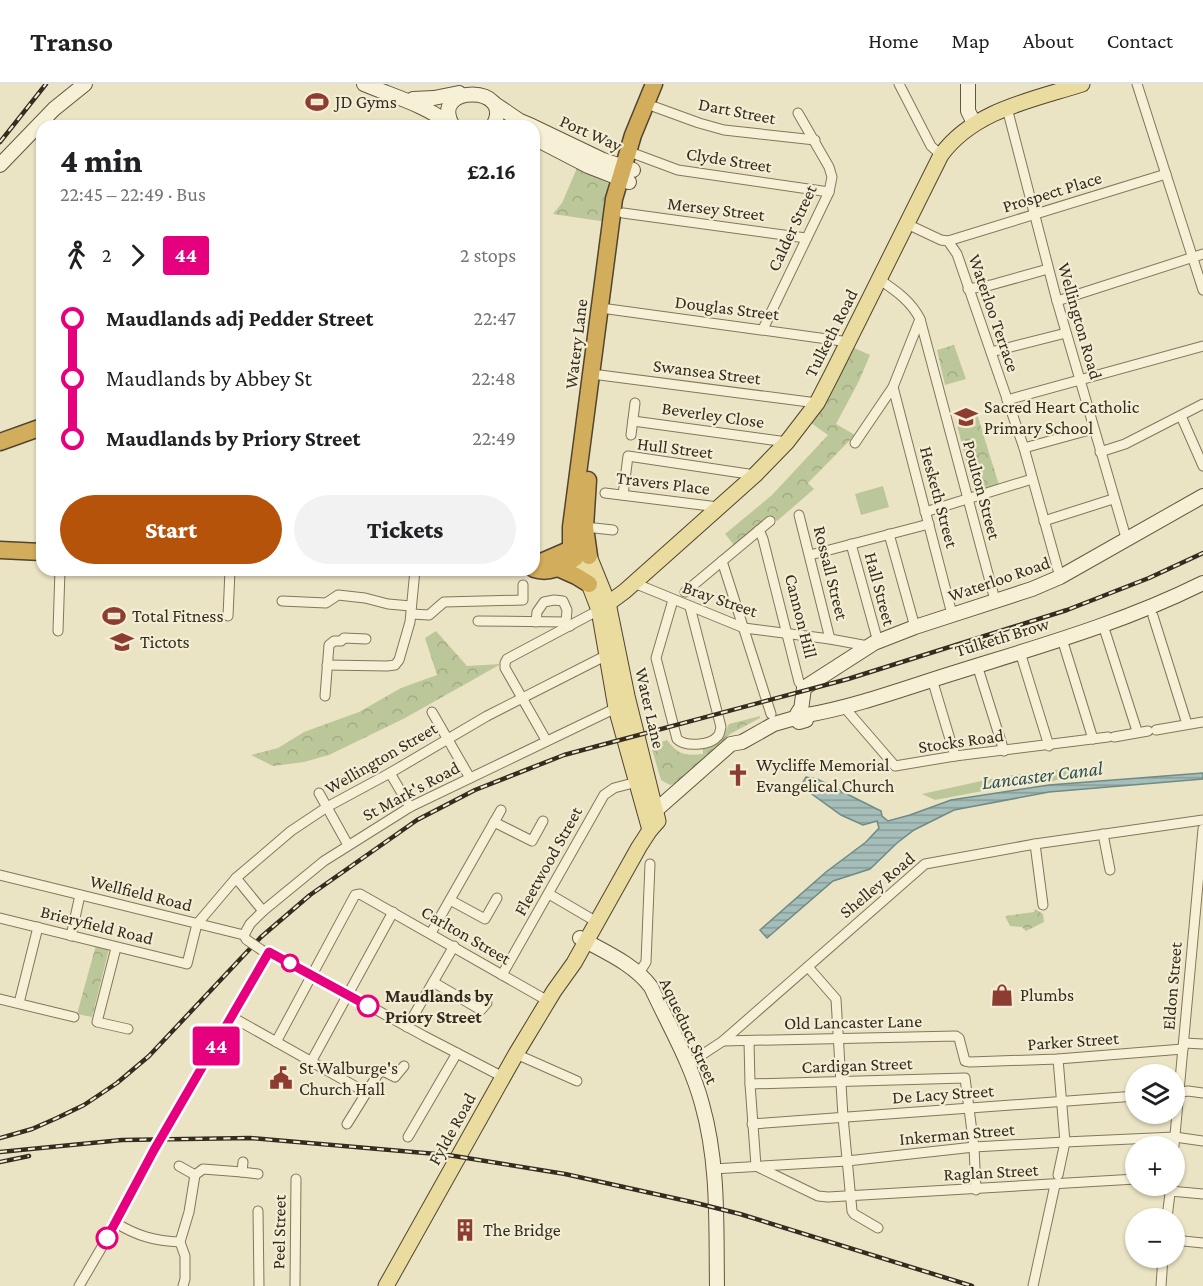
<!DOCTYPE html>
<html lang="en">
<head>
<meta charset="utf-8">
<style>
  body { margin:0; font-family:"Crimson Pro",serif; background:#f2f2f2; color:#202124; height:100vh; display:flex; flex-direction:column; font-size:22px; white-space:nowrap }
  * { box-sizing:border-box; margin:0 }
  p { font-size:20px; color:#757577 }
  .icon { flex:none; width:33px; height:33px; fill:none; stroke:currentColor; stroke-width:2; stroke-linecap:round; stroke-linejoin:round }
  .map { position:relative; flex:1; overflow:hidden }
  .drawer { position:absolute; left:36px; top:36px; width:504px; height:456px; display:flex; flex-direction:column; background:#fff; border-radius:18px; box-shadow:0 2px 4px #0004 }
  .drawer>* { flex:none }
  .badge { padding:0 12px; border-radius:4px; font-size:21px; line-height:39px }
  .buttons { position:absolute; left:1125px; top:980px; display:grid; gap:12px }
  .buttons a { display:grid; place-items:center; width:60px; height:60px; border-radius:50%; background:#fff; box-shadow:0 2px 4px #0004; font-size:30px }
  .map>.badge { position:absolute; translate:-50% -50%; box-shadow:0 0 0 3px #fff }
  .legs { display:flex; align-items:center; gap:9px; height:66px; padding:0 24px; font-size:20px }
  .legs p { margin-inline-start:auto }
  .headline { display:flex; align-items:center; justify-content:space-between; height:102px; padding:0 24px }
  h1 { font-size:33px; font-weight:800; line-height:45px }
  .action { display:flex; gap:12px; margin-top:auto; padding:12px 24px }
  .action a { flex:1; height:69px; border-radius:36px; background:#b45309; color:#fff; font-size:24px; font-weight:800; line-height:69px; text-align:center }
  .action a+a { background:#f2f2f2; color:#202124 }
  ul { padding:0 24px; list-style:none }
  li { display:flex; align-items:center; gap:21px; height:60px; font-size:22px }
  li i { display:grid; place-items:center; width:9px; height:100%; margin:0 8px; background:currentColor }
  li i::after { content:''; width:15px; height:15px; margin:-8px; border:4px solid; border-radius:50%; background:#fff }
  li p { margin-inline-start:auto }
  li:first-child i { background:linear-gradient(#0000 50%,currentColor 0) }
  li:last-child i { background:linear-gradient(currentColor 50%,#0000 0) }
  header { display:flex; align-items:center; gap:36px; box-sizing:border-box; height:84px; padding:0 30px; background:#fff; border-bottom:2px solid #e0e0e0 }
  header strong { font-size:28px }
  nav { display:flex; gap:33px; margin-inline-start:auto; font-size:21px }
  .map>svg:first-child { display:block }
</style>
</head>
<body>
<header>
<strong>Transo</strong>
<nav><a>Home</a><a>Map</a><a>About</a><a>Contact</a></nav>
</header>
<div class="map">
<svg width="1203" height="1202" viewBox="0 0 1203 1202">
  <defs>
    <pattern id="forest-crowns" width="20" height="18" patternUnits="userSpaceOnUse" patternTransform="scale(1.5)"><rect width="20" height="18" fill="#bcc799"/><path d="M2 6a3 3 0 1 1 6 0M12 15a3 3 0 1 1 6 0" fill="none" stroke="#a2ab83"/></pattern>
    <pattern id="water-rules" width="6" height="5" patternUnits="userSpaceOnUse" patternTransform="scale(1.5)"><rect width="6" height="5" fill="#a6beba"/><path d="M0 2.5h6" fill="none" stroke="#889b97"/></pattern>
  </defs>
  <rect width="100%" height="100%" fill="#eae4c4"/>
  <g fill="#bcc799">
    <polygon points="883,402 889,423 861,431 855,410"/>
    <polygon points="986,696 988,706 935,716 922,710"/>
  </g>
  <g fill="url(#forest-crowns)">
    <polygon points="577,84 608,99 606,127 607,138 553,130 562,119"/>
    <polygon points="954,261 966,295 945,301 937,266"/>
    <polygon points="852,263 870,271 859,297 836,340 855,351 808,399 814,405 777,437 769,431 734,461 725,450 772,411 828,351 811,339 830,310"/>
    <polygon points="977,330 999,401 974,408 956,337"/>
    <polygon points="436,547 467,582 501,580 405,634 329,671 304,678 273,682 251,671 278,664 304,648 359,628 401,604 437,591 425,554"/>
    <path d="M760 632V634L730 650 683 697 670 701 661 696 651 662 667 656C679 671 685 672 703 670V664C719 660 723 654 729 640Z"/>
    <polygon points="1071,684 1073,695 1063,693 1054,697 988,706 986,696 1005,692"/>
    <polygon points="1035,825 1043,830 1044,838 1026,847 1022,843 1010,842 1005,832 1034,828"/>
    <polygon points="96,861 109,865 92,933 77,930"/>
  </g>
  <polygon fill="url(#water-rules)" stroke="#6d8b87" stroke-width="1.5" points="1203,689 1203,695 1049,708 954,726 914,746 897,759 870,785 833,797 767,854 760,846 826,788 866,758 879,744 877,737 863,741 841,731 805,705 803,698 806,693 817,695 881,727 882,732 888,737 910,731 951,716 1049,701"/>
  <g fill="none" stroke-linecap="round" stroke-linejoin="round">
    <g stroke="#83765c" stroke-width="11">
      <g id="street">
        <polyline points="899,0 931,62 941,71"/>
        <polyline points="1137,0 1203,206"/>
        <polyline points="655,23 699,39 724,46 815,56"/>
        <polyline points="1007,24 1057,217 1127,457"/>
        <polyline points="627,67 678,86 829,108"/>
        <polyline points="623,129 806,154"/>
        <polyline points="907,140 941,156 948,157 957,170 1024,364 1060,493"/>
        <polyline points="948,157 1166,90"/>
        <polyline points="968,205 991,201 1048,185"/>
        <polyline points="1057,217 1203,170"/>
        <polyline points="601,224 849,258"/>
        <polyline points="920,235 995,516"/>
        <polyline points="763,245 829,108 832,93 829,83 798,29"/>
        <polyline points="991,268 1066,249"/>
        <polyline points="592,290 817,319"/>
        <polyline points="893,303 952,530"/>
        <polyline points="1007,316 1203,262"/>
        <polyline points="1181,332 1203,382"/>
        <polyline points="633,337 787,358"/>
        <polyline points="631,351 635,319"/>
        <path d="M855 359 893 303 920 235C911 217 896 207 880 196"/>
        <polyline points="1024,364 1093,345"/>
        <polyline points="1100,368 1125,360 1203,320"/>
        <polyline points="605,409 718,423"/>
        <polyline points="623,411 628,372 755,391"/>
        <polyline points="925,428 1032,395"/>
        <polyline points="799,431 830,555"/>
        <polyline points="1044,437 1113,415"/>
        <polyline points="585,443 613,446"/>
        <polyline points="759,446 763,455 799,598 804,604"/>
        <polyline points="889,450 915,543"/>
        <polyline points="851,460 878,558"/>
        <polyline points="810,471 929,440"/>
        <polyline points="722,477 771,630"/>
        <polyline points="634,499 744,544 830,555 868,562"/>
        <polyline points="685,508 770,437"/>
        <path d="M673 516 656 574 677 655C685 663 710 662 718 652 720 650 720 646 721 643L690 523"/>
        <polyline points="282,517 326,519 338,511 365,514 388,520 411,522"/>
        <polyline points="412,530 429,531 444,518 523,516 523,501"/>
        <polyline points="228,532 230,486"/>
        <polyline points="1153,532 1187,640"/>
        <polyline points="478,537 566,538 570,542"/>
        <polyline points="536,538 537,528 544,518 554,516 563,517 567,526 566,538"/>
        <polyline points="1103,541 1137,647"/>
        <polyline points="58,547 60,486"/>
        <polyline points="1062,555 1093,655"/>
        <polyline points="1020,568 1049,662"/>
        <polyline points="327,581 387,582 395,581 399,576 410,538 415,486"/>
        <polyline points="977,581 1004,667"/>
        <polyline points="932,595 955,672"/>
        <polyline points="325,612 329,561 334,557 341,557 344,554 366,555"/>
        <polyline points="844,623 895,682 955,672 1108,653"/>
        <polyline points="432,628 470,694"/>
        <polyline points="1156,646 1203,638"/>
        <polyline points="1114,653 1148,647"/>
        <polyline points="546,656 505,584 505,579 507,575 599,526"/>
        <polyline points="390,689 410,723"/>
        <polyline points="319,709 348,761"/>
        <polyline points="494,738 532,757 543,737"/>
        <polyline points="1103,750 1110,786"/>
        <polyline points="1035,760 1043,821"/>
        <polyline points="0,791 244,851 246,855"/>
        <polyline points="236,794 263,827"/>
        <polyline points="549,810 590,834"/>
        <polyline points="450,816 485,835 497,814"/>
        <polyline points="0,834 187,880 197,840 236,794 291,747 327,723 390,689 487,632 607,571"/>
        <polyline points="431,849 501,726"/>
        <polyline points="244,851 250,840 263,827 324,777 410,723 616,624"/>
        <polyline points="71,852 80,811"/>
        <polyline points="116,864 97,938 128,945"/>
        <polyline points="263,867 273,869 424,952 503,993"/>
        <polyline points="808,883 836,915 843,1033 852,1127 854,1130 878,1144"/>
        <polyline points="639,889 646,878 650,780"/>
        <polyline points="502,891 604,711 614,704 637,698"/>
        <polyline points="433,898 481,926 487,919"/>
        <polyline points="0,915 74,933"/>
        <polyline points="19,919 38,843"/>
        <polyline points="232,933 367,1009"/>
        <polyline points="407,943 454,862"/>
        <polyline points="723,957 956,952 959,954 965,977 970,978 1058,975 1183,965"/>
        <polyline points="749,957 750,1000 756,1082"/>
        <polyline points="276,958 355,811 360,810 548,917"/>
        <polyline points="1184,959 1203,960"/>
        <polyline points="516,970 577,997"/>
        <polyline points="311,978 393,828"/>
        <polyline points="688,980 723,957 925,780 1035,760 1203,736"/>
        <polyline points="750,1000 965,994 974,1063 976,1106"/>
        <polyline points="1176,1009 1188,1007 1203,1009"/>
        <polyline points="347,1040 378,990 383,987 395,993 404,982"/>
        <polyline points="752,1040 1136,1012"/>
        <polyline points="169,1041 269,868"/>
        <polyline points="408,1053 457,969"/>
        <polyline points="1174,1062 1203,745"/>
        <polyline points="243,1078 242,1088 258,1090"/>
        <polyline points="179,1082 195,1091"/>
        <polyline points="758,1083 818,1112 828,1113 1136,1095"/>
        <polyline points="713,1085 847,1077 974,1063 1065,1058 1175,1053 1203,1057"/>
        <polyline points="1058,1091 1065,1058 1058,975"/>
        <polyline points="1170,1107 1203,1110"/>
        <polyline points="258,1127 259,1202"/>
        <polyline points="1167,1134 1171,1101"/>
        <path d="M116 1139C137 1152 155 1157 180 1158"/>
        <polyline points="1174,1156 1203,1159"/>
        <polyline points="79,1202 116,1139 154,1067"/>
        <polyline points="183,1202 185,1195 185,1172 180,1158 189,1128 195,1091 203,1085 242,1088"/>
        <polyline points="295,1202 296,1095"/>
        <polyline points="1033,1202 1055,1101"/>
        <polyline points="1161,1202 1163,1173"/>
      </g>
    </g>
    <g stroke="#65573f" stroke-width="16">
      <g id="secondary">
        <path d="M364 0C395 13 426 21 452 42"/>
        <polyline points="968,0 968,27 974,39"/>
        <polyline points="413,15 434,14 459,9"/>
        <polyline points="495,20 520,37 532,42"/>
        <path d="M453 42C427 0 517 0 493 42"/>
        <polyline points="534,43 603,76 633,86"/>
        <polyline points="534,54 588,82 629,98"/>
        <polyline points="0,81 54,25 85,0"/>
        <polyline points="801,626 804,604 874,559 915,543 1032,505 1060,493 1203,412"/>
        <path d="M795 634 799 638 806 636 807 631C858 622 908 603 957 588 1040 562 1125 538 1203 499"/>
        <polyline points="655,727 731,660 742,658 774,640 795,634 799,627"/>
        <path d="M580 854C605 868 634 880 651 903 669 942 691 979 702 1020 719 1080 716 1141 717 1202"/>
      </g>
    </g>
    <g stroke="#514430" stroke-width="17">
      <g id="primary">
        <polyline points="575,474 589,500 599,526 616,624 650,746"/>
        <path d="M602 524 625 507 755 391 787 358 817 319 832 290 941 71C974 26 1032 16 1082 0"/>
        <polyline points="386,1202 516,970 554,907 574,879 639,763 650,746 658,737 627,612 608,519 589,472"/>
      </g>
    </g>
    <g stroke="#514430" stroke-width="19">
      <g id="highway">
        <polyline points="0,358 42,343"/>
        <polyline points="588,396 585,443 589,472"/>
        <polyline points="0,466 42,468"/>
        <polyline points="575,474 571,465 571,443 614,115 633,51 654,0"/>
        <polyline points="534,481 571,465 580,467"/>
        <polyline points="558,484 576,492 589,500"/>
        <path d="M534 485C549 490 562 483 575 474L578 465"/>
      </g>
    </g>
    <use href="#street" stroke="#f6f0d6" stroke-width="9"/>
    <use href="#secondary" stroke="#f6f0d6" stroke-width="14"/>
    <use href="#primary" stroke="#eadc9f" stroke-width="15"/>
    <use href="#highway" stroke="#d2ad5c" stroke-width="16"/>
    <g stroke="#342c1f" stroke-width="4.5">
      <g id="rail">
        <polyline points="0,58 46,0"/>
        <polyline points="0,1054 32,1045 57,1034 84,1021 117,999 149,972 261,853 310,811 417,736 475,706 564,671 848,595 1067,526 1149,494 1203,469"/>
        <polyline points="0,1068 122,1056 250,1054 448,1071 565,1090 696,1119 740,1130 972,1202"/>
        <polyline points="0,1078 29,1072"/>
      </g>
    </g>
    <use href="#rail" stroke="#f2edd3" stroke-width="2" stroke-dasharray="7" stroke-linecap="butt"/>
    <g stroke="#83765c" stroke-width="11" stroke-linecap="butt">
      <g id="street-bridge">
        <polyline points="247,856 263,867"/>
        <polyline points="154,1067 169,1041"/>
      </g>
    </g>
    <use href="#street-bridge" stroke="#f6f0d6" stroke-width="9"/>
  </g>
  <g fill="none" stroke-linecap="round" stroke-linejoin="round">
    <g stroke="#fff" stroke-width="14">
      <polyline id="line-1" points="107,1154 154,1066 269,868 368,922"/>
    </g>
    <use href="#line-1" stroke="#e6007e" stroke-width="9"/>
  </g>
  <defs>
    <g id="stadium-bare" transform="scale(1.8)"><path d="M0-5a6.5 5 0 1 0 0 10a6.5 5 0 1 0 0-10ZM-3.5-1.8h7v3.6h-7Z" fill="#8d3c31" stroke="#f2edd3" stroke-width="2.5" paint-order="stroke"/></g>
    <g id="school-bare" transform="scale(1.8)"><path d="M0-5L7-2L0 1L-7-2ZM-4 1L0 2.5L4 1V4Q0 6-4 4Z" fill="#8d3c31" stroke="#f2edd3" stroke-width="2.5" paint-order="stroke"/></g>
    <g id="church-bare" transform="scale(1.8)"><path d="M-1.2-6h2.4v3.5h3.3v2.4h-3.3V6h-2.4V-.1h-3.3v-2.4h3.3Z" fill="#8d3c31" stroke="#f2edd3" stroke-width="2.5" paint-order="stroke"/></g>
    <g id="shop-bare" transform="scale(1.8)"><path d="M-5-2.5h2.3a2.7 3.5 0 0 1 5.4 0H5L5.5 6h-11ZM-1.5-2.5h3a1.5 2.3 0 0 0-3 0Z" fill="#8d3c31" stroke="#f2edd3" stroke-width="2.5" paint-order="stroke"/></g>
    <g id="civic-bare" transform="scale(1.8)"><path d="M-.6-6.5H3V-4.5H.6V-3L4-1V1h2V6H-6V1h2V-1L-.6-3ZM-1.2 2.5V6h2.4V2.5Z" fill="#8d3c31" stroke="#f2edd3" stroke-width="2.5" paint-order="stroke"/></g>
    <g id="building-bare" transform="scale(1.8)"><path d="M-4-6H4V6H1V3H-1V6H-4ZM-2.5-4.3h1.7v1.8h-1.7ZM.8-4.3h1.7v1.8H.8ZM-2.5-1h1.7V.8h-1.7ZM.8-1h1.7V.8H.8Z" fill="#8d3c31" stroke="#f2edd3" stroke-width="2.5" paint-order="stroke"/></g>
  </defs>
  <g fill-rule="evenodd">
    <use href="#stadium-bare" x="317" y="18"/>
    <use href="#school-bare" x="966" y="333"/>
    <use href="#stadium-bare" x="114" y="532"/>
    <use href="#school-bare" x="122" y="558"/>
    <use href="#church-bare" x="738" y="691"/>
    <use href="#shop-bare" x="1002" y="911"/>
    <use href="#civic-bare" x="281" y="994"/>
    <use href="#building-bare" x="465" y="1146"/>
  </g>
  <g fill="#fff" stroke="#e6007e" stroke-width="3">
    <circle cx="290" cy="879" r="8"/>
    <circle cx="368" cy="922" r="10"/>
    <circle cx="107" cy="1154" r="10"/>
  </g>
  <g text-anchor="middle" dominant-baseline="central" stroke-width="4.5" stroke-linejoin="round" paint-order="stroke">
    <g font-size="18" fill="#342c1f" stroke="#f2edd3" text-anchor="start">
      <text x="335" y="18">JD Gyms</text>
      <text x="984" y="323">Sacred Heart Catholic<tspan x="984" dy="21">Primary School</tspan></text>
      <text x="132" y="532">Total Fitness</text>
      <text x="140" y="558">Tictots</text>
      <text x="756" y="681">Wycliffe Memorial<tspan x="756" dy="21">Evangelical Church</tspan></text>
      <text x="1020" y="911">Plumbs</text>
      <text x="299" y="984">St Walburge's<tspan x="299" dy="21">Church Hall</tspan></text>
      <text x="483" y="1146">The Bridge</text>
    </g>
    <g font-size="18" fill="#342c1f" stroke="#f2edd3">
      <text transform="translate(737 27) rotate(11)">Dart Street</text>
      <text transform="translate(591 49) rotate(24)">Port Way</text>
      <text transform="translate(729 76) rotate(9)">Clyde Street</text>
      <text transform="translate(1052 108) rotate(-17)">Prospect Place</text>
      <text transform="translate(716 125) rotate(7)">Mersey Street</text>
      <text transform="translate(792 144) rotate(-65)">Calder Street</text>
      <text transform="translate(727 224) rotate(7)">Douglas Street</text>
      <text transform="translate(994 229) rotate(71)">Waterloo Terrace</text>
      <text transform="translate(1080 237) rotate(74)">Wellington Road</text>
      <text transform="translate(831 249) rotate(-63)">Tulketh Road</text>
      <text transform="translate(576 260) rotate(-83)">Watery Lane</text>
      <text transform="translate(707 288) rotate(7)">Swansea Street</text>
      <text transform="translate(713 331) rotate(8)">Beverley Close</text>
      <text transform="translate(675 364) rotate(7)">Hull Street</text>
      <text transform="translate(663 399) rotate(7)">Travers Place</text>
      <text transform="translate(982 406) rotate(75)">Poulton Street</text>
      <text transform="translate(939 413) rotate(75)">Hesketh Street</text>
      <text transform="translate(831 489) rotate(76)">Rossall Street</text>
      <text transform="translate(999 495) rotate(-19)">Waterloo Road</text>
      <text transform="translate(880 505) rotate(75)">Hall Street</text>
      <text transform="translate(720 515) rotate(19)">Bray Street</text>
      <text transform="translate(801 532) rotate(76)">Cannon Hill</text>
      <text transform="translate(1002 553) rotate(-17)">Tulketh Brow</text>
      <text transform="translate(650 624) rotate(77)">Water Lane</text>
      <text transform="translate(961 657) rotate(-8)">Stocks Road</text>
      <text transform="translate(381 674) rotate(-30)">Wellington Street</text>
      <text transform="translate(411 707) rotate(-28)">St Mark's Road</text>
      <text transform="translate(548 777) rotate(-61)">Fleetwood Street</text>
      <text transform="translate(877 801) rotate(-40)">Shelley Road</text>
      <text transform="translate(141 809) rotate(14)">Wellfield Road</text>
      <text transform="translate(97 841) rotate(14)">Brieryfield Road</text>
      <text transform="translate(466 851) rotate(30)">Carlton Street</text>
      <text transform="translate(1172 902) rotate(-85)">Eldon Street</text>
      <text transform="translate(853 938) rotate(-1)">Old Lancaster Lane</text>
      <text transform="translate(689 947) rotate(65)">Aqueduct Street</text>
      <text transform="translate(1073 957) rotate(-4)">Parker Street</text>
      <text transform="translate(857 981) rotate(-2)">Cardigan Street</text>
      <text transform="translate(943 1010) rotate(-4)">De Lacy Street</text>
      <text transform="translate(452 1045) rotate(-61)">Fylde Road</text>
      <text transform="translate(957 1050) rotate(-5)">Inkerman Street</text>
      <text transform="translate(991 1088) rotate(-3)">Raglan Street</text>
      <text transform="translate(279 1148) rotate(-89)">Peel Street</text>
    </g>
    <g font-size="18" font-weight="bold" fill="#342c1f" stroke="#f2edd3" text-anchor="start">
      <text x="385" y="912">Maudlands by<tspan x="385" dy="21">Priory Street</tspan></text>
    </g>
    <g font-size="20" font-style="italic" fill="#2f5053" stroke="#f2edd3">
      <text transform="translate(1042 691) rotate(-7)">Lancaster Canal</text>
    </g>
  </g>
</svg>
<div class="buttons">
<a><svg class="icon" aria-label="layers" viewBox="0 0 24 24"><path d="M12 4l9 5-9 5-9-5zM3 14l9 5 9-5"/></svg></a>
<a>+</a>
<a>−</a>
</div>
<b class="badge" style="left:216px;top:962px;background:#e6007e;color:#fff">44</b>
<section class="drawer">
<div class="headline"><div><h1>4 min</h1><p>22:45 – 22:49 · Bus</p></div><b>£2.16</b></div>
<div class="legs"><svg class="icon" aria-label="walk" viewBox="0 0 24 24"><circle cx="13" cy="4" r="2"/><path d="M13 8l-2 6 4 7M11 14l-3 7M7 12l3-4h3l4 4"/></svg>2<svg class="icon" aria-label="forward" viewBox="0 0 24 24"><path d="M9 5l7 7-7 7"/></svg><b class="badge" style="background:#e6007e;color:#fff">44</b><p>2 stops</p></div>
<ul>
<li><i style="color:#e6007e"></i><b>Maudlands adj Pedder Street</b><p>22:47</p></li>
<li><i style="color:#e6007e"></i><span>Maudlands by Abbey St</span><p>22:48</p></li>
<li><i style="color:#e6007e"></i><b>Maudlands by Priory Street</b><p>22:49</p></li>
</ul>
<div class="action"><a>Start</a><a>Tickets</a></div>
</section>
</div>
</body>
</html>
